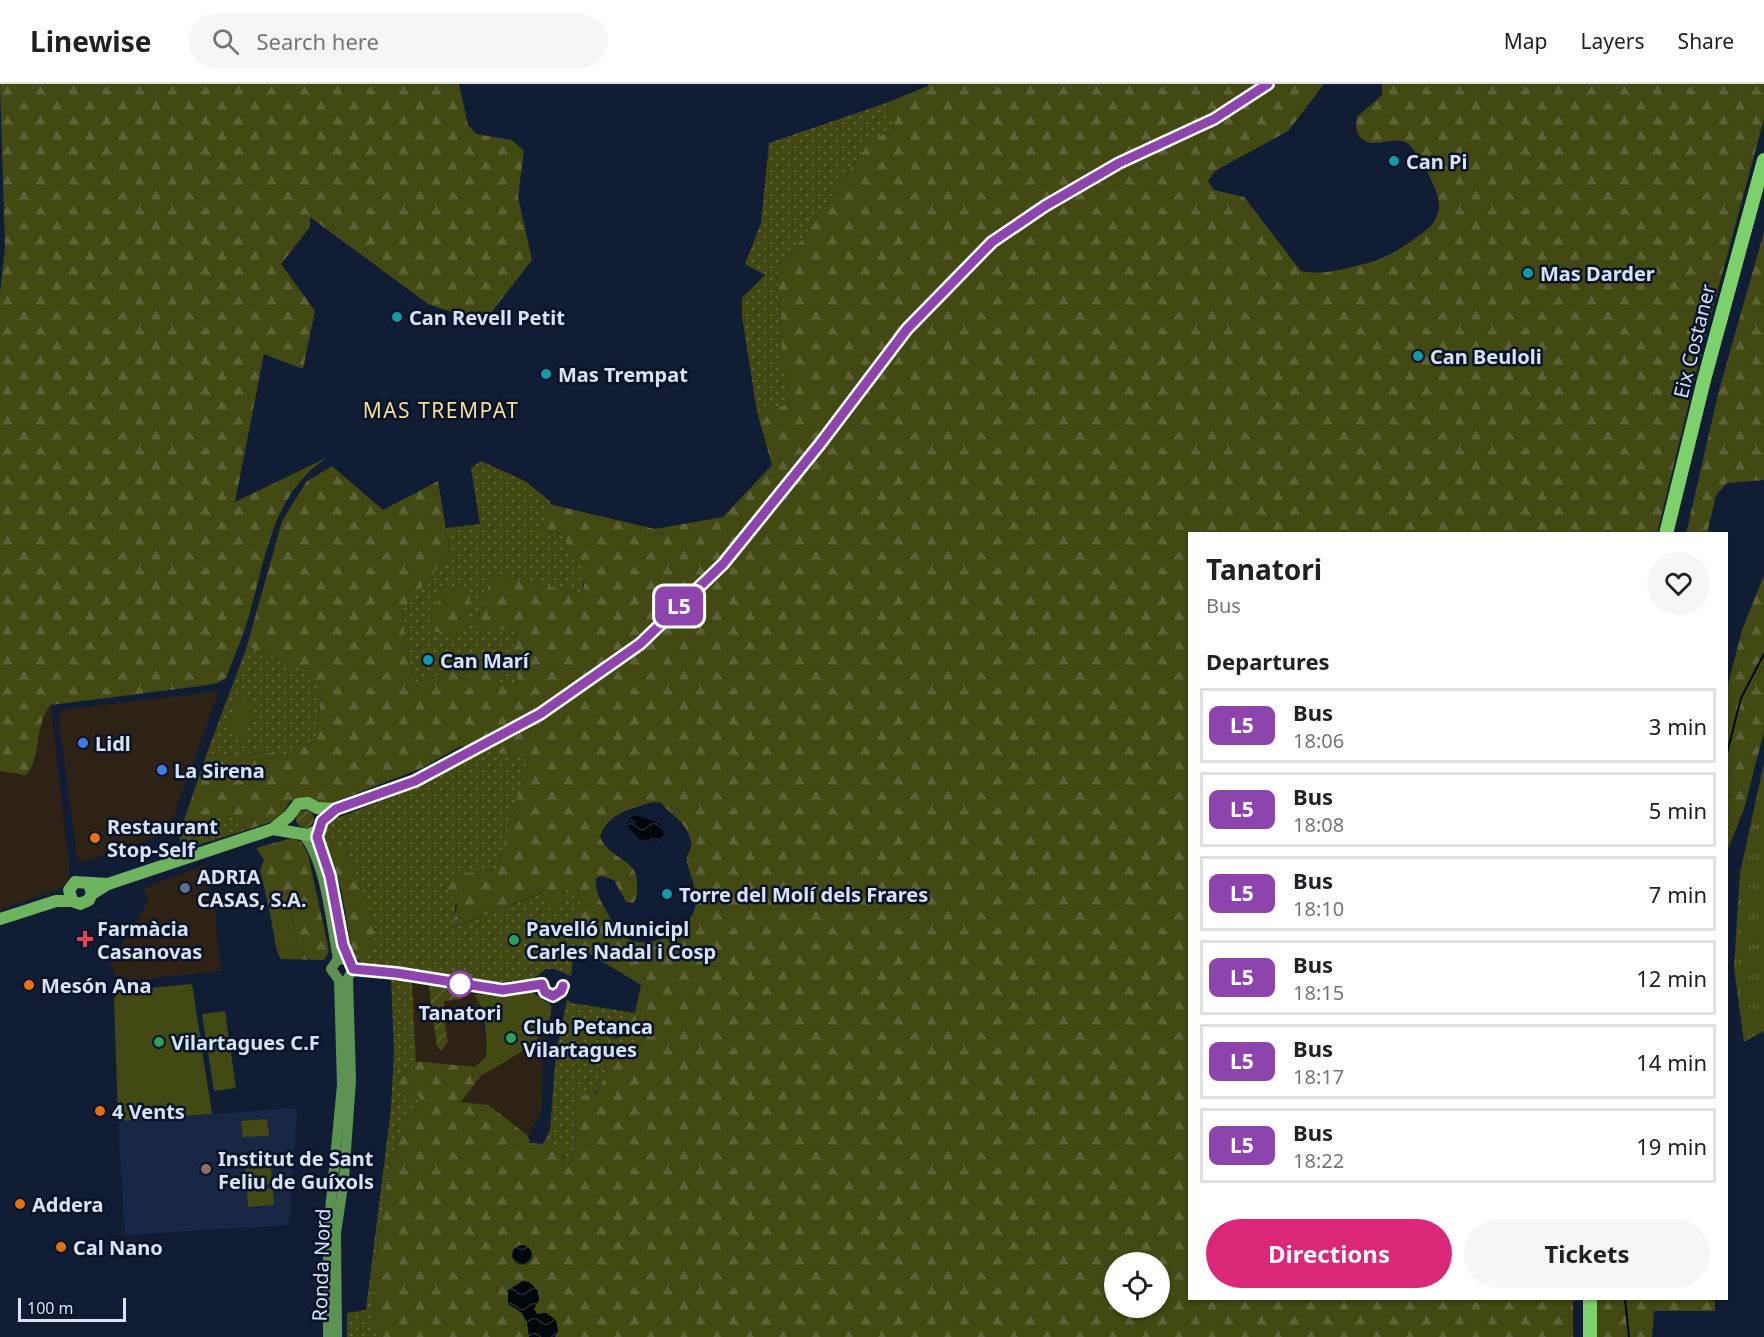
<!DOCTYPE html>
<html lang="en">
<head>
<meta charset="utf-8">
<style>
  body { margin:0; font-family:"Noto Sans",sans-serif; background:#f6f6f6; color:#202124; height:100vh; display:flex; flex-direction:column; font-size:22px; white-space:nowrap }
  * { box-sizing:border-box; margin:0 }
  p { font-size:20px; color:#757577 }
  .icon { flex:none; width:33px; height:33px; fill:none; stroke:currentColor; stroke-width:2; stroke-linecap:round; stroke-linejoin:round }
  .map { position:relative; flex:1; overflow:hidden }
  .details { position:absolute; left:1188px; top:448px; width:540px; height:768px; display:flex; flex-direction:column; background:#fff; border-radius:0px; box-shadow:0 2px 4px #0004 }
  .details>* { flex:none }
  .badge { padding:0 12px; border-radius:9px; font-size:21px; line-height:39px }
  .tools { position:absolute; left:1104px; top:1168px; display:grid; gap:12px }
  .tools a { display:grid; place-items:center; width:66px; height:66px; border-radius:50%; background:#fff; box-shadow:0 2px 4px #0004; font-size:30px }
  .scale { position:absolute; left:18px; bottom:15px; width:108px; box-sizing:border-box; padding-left:6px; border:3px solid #d9e2f3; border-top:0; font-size:16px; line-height:21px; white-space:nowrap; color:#d9e2f3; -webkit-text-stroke:4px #08132a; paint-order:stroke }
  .map>.badge { position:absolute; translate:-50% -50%; box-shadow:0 0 0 3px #fff }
  h2 { padding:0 18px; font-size:22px; line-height:54px }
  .round { display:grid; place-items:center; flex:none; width:63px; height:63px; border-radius:32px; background:#f6f6f6 }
  .head { display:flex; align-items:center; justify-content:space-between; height:102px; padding:0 18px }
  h1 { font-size:28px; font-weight:700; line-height:45px }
  .action { display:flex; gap:12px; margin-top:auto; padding:12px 18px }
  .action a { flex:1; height:69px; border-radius:36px; background:#db2777; color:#fff; font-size:24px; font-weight:700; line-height:69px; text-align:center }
  .action a+a { background:#f6f6f6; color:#202124 }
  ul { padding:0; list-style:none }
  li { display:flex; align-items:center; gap:18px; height:75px; margin:0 12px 9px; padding:0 6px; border:3px solid #e0e0e0; border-radius:0px }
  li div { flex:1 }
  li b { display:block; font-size:22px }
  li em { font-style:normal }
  li .badge { min-width:66px; font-weight:700; text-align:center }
  header { display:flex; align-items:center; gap:36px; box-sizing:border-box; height:84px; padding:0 30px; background:#fff; border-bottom:2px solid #e0e0e0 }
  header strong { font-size:28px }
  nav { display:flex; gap:33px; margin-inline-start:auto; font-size:21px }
  .search { width:420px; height:54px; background:#f6f6f6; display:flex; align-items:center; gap:15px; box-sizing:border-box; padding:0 21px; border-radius:33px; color:#757577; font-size:22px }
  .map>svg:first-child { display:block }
</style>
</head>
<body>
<header>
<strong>Linewise</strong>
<div class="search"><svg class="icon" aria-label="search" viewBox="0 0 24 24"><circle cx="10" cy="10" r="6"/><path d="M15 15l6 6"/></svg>Search here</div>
<nav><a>Map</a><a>Layers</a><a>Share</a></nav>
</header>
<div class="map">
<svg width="1764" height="1253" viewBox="0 0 1764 1253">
  <defs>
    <pattern id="grass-dots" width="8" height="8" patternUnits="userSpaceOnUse" patternTransform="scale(1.5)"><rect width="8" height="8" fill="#424913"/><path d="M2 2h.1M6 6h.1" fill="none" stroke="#5d6336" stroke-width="1.8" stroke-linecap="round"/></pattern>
    <pattern id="forest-firs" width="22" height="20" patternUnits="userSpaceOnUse" patternTransform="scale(1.5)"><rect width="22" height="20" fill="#424913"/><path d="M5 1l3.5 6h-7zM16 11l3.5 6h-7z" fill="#5d6336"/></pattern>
    <pattern id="park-tufts" width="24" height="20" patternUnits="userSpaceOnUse" patternTransform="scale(1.5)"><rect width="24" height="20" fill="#424913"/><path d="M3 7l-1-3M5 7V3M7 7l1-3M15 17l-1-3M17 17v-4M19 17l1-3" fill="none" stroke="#5d6336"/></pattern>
    <pattern id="garden-furrows" width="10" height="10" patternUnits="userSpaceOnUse" patternTransform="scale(1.5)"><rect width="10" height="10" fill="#424913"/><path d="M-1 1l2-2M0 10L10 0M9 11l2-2" fill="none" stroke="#5d6336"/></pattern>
    <pattern id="water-waves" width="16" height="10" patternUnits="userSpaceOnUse" patternTransform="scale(1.5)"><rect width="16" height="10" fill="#01080c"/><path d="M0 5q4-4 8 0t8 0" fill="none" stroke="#252c30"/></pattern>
  </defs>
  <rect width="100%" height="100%" fill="#111d35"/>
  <g fill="#2e2214">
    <polygon points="219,607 167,750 80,779 77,775 59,636 61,626"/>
    <polygon points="51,621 70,791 66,800 59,805 0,826 0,687 26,690 31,684 36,658 45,628"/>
    <polygon points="205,781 210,815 214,820 221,887 127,897 117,895 110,879 148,818 144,804"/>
    <polygon points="412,898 473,910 478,914 487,963 483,977 475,983 460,983 416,977"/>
    <polygon points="549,936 543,970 542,1027 528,1052 489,1021 460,1018 481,992 530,960 544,948"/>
  </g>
  <polygon fill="#182744" points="297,1024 289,1141 125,1151 118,1037"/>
  <g fill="url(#grass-dots)">
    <polygon points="886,19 895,46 879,52 866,63 776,192 782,242 782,281 788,299 790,320 757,328 742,232 742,214 765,191 745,180 761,139 769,59"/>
    <polygon points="481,377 525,397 551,418 540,447 563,450 573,473 587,478 582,509 492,490 475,544 515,545 513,563 518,598 501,602 491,572 472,592 459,586 416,598 408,575 402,526 450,469 446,444 480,440 471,384"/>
    <polygon points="247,562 310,588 322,605 315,658 300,663 285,675 265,668 206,672"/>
    <path d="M484 666 529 674 497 785 459 790 453 844 542 809 548 823 562 820 565 806H576C582 819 585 830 574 842L576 852 571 892 555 885H546L533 895 494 899 380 880H362L352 869 376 846 343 757 326 765 324 748 329 737 417 703Z"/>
    <polygon points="239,731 246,746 188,764 179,757 183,739"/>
    <polygon points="391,894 412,898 416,977 413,977 398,997 401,1009 420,1013 418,1023 406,1038 390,1078 373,1190 374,1234 378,1253 347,1253 347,1229 366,1226 391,1024 394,967"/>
    <polygon points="567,916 572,919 635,929 626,942 606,939 597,956 618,954 629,945 645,954 631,970 602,974 607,989 594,1010 576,1012 574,1067 568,1083 562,1082 564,1071 559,1062 543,1060 550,1046 556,968"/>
  </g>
  <g fill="url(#forest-firs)" fill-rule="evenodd">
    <path d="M0 0H459L468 41 476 50 512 56 524 67 518 113 532 176 483 239 428 220 310 133V143L281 180 315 227 303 285 264 270 235 418 326 374C272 412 267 469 250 528 244 551 234 572 226 594L218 599 208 601 51 621C34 640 42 673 26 691L0 687V210L5 163Z"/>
    <path d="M928 0H1324L1288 47 1215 87 1208 97 1214 106 1244 113 1301 187C1324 192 1346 184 1368 179 1389 173 1403 163 1420 151 1430 144 1439 135 1439 121 1440 108 1417 64 1405 58 1391 52 1373 66 1361 54 1355 48 1356 40 1357 33L1382 11V0H1764V35L1703 261 1657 450H1190V1215H1573V1253H378L374 1234 373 1190 390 1078 406 1038 418 1023 420 1013 401 1009 398 997 413 977 475 983 481 992 461 1018 489 1021 528 1052 530 1059 565 1062 562 1081 568 1083 574 1067 576 1012 595 1010 607 989 602 974 607 965 631 969 645 954 638 948 629 945C619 953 602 960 590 952V946L606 939 626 942 635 929 641 901 574 860 576 851 574 842 579 836 578 828 582 823 576 806H565L562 820 548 824 541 809 452 844 457 821 448 803 459 790 497 785 528 674 461 662 422 684 324 722 309 714 290 717 280 735 246 746 239 731 183 739 206 672 265 668 285 674 300 663 315 658 322 606 310 589 247 562 282 437 307 397 332 382 383 426 438 397 450 469 402 527 408 575 416 598 459 586 472 592 478 582 491 571 501 602 518 598 513 563 515 546 475 544 492 490 582 509 585 497 578 491 586 478 573 473 563 450 540 447 549 420 655 445 723 433 772 381 757 328 790 320 788 299 782 281V242L776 192 866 63 879 52 895 46 886 19 928 2ZM653 718 661 719C672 732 688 739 691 758 693 765 685 771 687 780 692 795 698 807 695 824 689 848 648 867 626 854 617 848 612 837 607 828 600 816 595 808 596 794L602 792 614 796 626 818 633 819C638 813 637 808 637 800 638 774 611 777 600 753 608 728 632 725 653 718ZM1114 1179H1160V1224H1114Z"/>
    <polygon points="1764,148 1764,396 1727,399 1716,411 1707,450 1686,450 1718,310"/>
    <polygon points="1764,491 1764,648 1744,725 1727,767 1727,604 1742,546"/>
    <polygon points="447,506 471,507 465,546 457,550 436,548 430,539 440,513"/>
    <polygon points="292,754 301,758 308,770 329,867 324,876 281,875 277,868 298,864 291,821 269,824 260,786 264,776 256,764"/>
    <polygon points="343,757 376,846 373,862 361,872 352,869 341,804 326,765"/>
    <polygon points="1595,1215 1715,1215 1715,1227 1654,1227 1652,1253 1596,1253"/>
  </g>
  <polygon fill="url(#park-tufts)" points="1764,679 1764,947 1744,958 1734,884 1740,789"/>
  <g fill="url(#garden-furrows)">
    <circle cx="305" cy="735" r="9"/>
    <polygon points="429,900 460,907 462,915 444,917 444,931 432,933"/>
    <polygon points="444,934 448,958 441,967 437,962 433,936"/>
  </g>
  <g fill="#424913">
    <polygon points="237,613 257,620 244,655 225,648"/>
    <polygon points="291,821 298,864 277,868 269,824"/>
    <polygon points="192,900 212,1030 118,1037 114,915 119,907"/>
    <path d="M532 908 551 921C555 957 505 976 481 992L475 983 486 972C487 956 486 922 473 910L498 912Z"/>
    <polygon points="225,927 236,1004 214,1007 202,930"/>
    <polygon points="267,1035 269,1052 243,1053 241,1037"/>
    <polygon points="271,1083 272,1100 247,1101 245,1085"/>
    <polygon points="273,1104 274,1121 248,1123 247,1106"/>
  </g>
  <g fill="url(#water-waves)">
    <polygon points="635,731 661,740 664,751 656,757 639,755 625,740 629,737 635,740 636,737 629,735"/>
    <circle cx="522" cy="1171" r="10"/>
    <polygon points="523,1197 529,1198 538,1206 539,1216 534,1225 537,1230 546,1229 556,1236 558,1247 555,1253 529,1253 527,1239 522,1229 508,1220 508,1206"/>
  </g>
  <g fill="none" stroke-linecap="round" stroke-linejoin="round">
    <g stroke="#01080c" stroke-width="2">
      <polyline points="1726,673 1741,614 1764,570"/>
      <polyline points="1625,1215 1629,1253"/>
    </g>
    <g stroke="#5e9252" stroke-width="10">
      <polyline points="318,746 317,753 330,792 343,861 353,885 348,894 351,996 344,1095 336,1149 337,1253"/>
      <path d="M303 751C326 776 331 841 338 875"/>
      <polyline points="328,1253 328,1148 342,1001 339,896 331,885 338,875 348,876"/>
    </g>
    <g stroke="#6eb35e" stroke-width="12">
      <polyline points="273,745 289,732 298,720 308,719 317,724 336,725 415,697 540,630 640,560 722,480 820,360 907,245 992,158 1045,122 1119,79 1214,35 1268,0"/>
      <polyline points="89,800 92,809 89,816 80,820 72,817 69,806 75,798 108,800"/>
      <polyline points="92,810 108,800 273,745 308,751 318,746 322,737 336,725"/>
      <polyline points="0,835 56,817 72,817"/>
    </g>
    <g stroke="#7dd16a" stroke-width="14">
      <polyline points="1666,450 1704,296 1764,76"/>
      <polyline points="1590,1253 1590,1215"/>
    </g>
  </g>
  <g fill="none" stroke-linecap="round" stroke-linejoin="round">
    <g stroke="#fff" stroke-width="14">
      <polyline id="line" points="563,902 561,907 553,912 545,908 542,900 503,906 396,889 353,885 343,861 330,792 317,753 322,737 336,725 415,697 540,630 640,560 723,480 820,360 907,245 992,158 1045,122 1119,79 1214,35 1268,0"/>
    </g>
    <use href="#line" stroke="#8e44ad" stroke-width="9"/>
  </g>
  <g fill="#0f9aa8" stroke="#08132a" stroke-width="2">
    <circle cx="1394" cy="77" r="6"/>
    <circle cx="1528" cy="189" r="6"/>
    <circle cx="397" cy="233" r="6"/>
    <circle cx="1418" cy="272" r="6"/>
    <circle cx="546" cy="290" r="6"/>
    <circle cx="428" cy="576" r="6"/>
    <circle cx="667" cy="810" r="6"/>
  </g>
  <g fill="#3f7fe0" stroke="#08132a" stroke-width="2">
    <circle cx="83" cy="659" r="6"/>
    <circle cx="162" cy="686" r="6"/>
  </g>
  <g fill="#e8710a" stroke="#08132a" stroke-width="2">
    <circle cx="95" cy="754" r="6"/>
    <circle cx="29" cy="901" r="6"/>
    <circle cx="100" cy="1027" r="6"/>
    <circle cx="20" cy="1120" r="6"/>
    <circle cx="61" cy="1163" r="6"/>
  </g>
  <circle fill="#5c6f8a" stroke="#08132a" stroke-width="2" cx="185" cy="804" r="6"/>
  <path fill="#e0444e" stroke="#08132a" stroke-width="2" d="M82 846h6v6h6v6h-6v6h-6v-6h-6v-6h6z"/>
  <g fill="#2e9e5b" stroke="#08132a" stroke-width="2">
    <circle cx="514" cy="856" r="6"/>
    <circle cx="511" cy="954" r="6"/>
    <circle cx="159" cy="958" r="6"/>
  </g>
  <circle fill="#fff" stroke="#8e44ad" stroke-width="3" cx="460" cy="900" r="12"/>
  <circle fill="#8d6e63" stroke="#08132a" stroke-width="2" cx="206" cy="1085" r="6"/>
  <g text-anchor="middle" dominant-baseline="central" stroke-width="5" stroke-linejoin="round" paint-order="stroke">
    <g font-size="20" font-weight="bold" fill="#d9e2f3" stroke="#08132a" text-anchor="start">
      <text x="1406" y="77">Can Pi</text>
      <text x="1540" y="189">Mas Darder</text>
      <text x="409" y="233">Can Revell Petit</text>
      <text x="1430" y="272">Can Beuloli</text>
      <text x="558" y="290">Mas Trempat</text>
      <text x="440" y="576">Can Marí</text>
      <text x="95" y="659">Lidl</text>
      <text x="174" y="686">La Sirena</text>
      <text x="107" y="742">Restaurant<tspan x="107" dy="23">Stop-Self</tspan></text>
      <text x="197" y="792">ADRIA<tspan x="197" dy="23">CASAS, S.A.</tspan></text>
      <text x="679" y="810">Torre del Molí dels Frares</text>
      <text x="97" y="844">Farmàcia<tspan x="97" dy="23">Casanovas</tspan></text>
      <text x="526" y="844">Pavelló Municipl<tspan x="526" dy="23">Carles Nadal i Cosp</tspan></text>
      <text x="41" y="901">Mesón Ana</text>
      <text x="523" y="942">Club Petanca<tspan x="523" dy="23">Vilartagues</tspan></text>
      <text x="171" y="958">Vilartagues C.F</text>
      <text x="112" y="1027">4 Vents</text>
      <text x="218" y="1074">Institut de Sant<tspan x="218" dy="23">Feliu de Guíxols</tspan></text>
      <text x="32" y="1120">Addera</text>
      <text x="73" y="1163">Cal Nano</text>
    </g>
    <g font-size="20" fill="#d9e2f3" stroke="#08132a">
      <text transform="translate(1694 257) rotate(-76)">Eix Costaner</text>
      <text transform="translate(321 1181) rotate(-88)">Ronda Nord</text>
    </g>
    <g font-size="20" font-weight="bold" fill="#d9e2f3" stroke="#08132a">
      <text x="460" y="928">Tanatori</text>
    </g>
    <g font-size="21" letter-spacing="1.5" fill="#f8df92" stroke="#08132a">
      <text x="441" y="326">MAS TREMPAT</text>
    </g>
  </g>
</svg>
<div class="tools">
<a><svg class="icon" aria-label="locate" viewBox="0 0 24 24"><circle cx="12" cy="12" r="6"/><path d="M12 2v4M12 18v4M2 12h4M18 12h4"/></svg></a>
</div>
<div class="scale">100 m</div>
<b class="badge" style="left:679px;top:522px;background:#8e44ad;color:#fff">L5</b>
<section class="details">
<div class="head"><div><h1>Tanatori</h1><p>Bus</p></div><a class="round"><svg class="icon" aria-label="heart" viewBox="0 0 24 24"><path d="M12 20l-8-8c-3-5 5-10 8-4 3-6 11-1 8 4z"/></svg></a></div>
<h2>Departures</h2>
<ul>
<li><span class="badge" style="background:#8e44ad;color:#fff">L5</span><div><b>Bus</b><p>18:06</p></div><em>3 min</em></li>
<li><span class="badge" style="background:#8e44ad;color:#fff">L5</span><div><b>Bus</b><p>18:08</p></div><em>5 min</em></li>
<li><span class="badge" style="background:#8e44ad;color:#fff">L5</span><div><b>Bus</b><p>18:10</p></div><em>7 min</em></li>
<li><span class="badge" style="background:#8e44ad;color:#fff">L5</span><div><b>Bus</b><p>18:15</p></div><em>12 min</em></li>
<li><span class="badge" style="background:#8e44ad;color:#fff">L5</span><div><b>Bus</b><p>18:17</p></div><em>14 min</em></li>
<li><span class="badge" style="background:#8e44ad;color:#fff">L5</span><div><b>Bus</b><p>18:22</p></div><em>19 min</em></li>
</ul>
<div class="action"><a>Directions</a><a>Tickets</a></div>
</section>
</div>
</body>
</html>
